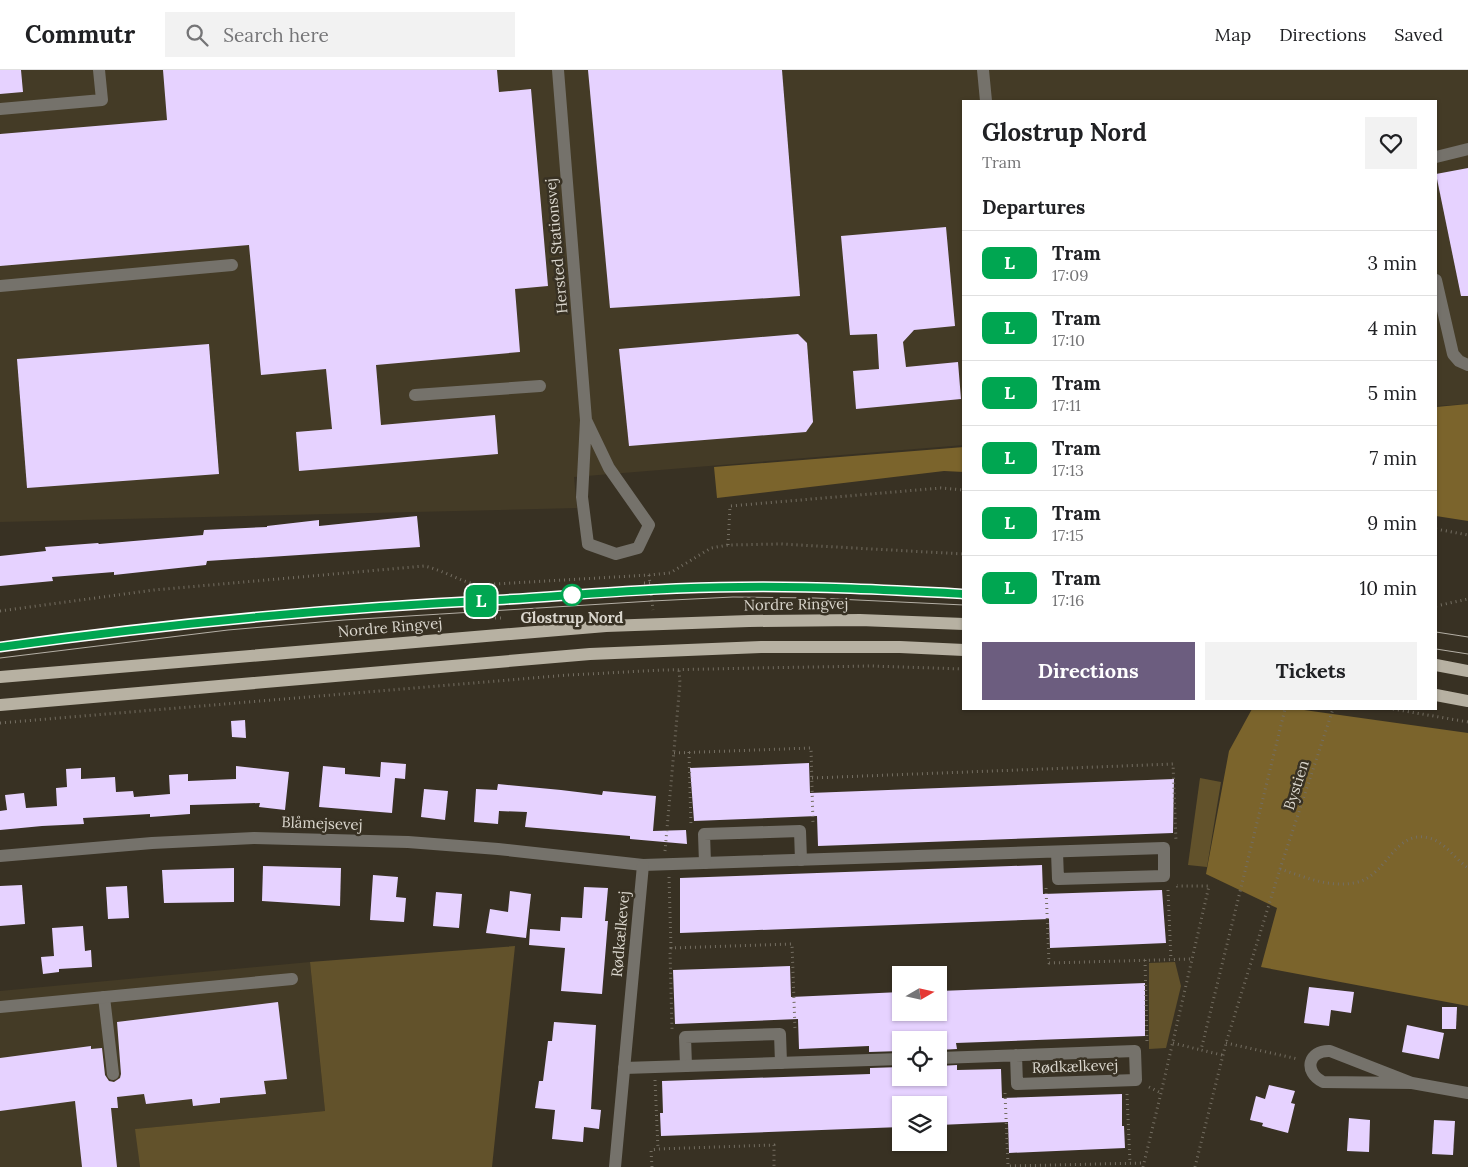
<!DOCTYPE html>
<html lang="en">
<head>
<meta charset="utf-8">
<style>
  body { margin:0; font-family:Lora,serif; background:#f2f2f2; color:#202124; height:100vh; display:flex; flex-direction:column; font-size:19px; white-space:nowrap }
  * { box-sizing:border-box; margin:0 }
  p { font-size:16px; color:#757577 }
  .icon { flex:none; width:28px; height:28px; fill:none; stroke:currentColor; stroke-width:2; stroke-linecap:round; stroke-linejoin:round }
  .map { position:relative; flex:1; overflow:hidden }
  .drawer { position:absolute; left:962px; top:30px; width:475px; height:610px; display:flex; flex-direction:column; background:#fff; border-radius:0px; box-shadow:0 1px 4px #0004 }
  .drawer>* { flex:none }
  .badge { padding:0 10px; border-radius:8px; font-size:18px; line-height:32px }
  .needle { width:32px; rotate:81deg }
  .controls { position:absolute; left:892px; top:896px; display:grid; gap:10px }
  .controls a { display:grid; place-items:center; width:55px; height:55px; border-radius:0px; background:#fff; box-shadow:0 1px 4px #0004; font-size:25px }
  .map>.badge { position:absolute; translate:-50% -50%; box-shadow:0 0 0 2px #fff }
  h2 { padding:0 20px; font-size:19px; line-height:45px }
  .round { display:grid; place-items:center; flex:none; width:52px; height:52px; border-radius:0px; background:#f2f2f2 }
  .summary { display:flex; align-items:center; justify-content:space-between; height:85px; padding:0 20px }
  h1 { font-size:24px; font-weight:700; line-height:38px }
  .action { display:flex; gap:10px; margin-top:auto; padding:10px 20px }
  .action a { flex:1; height:58px; border-radius:0px; background:#6c5d7f; color:#fff; font-size:20px; font-weight:700; line-height:58px; text-align:center }
  .action a+a { background:#f2f2f2; color:#202124 }
  ul { padding:0; list-style:none }
  li { display:flex; align-items:center; gap:15px; height:65px; padding:0 20px; border-top:1px solid #e0e0e0 }
  li div { flex:1 }
  li b { display:block; font-size:19px }
  li em { font-style:normal }
  li .badge { min-width:55px; font-weight:700; text-align:center }
  header { display:flex; align-items:center; gap:30px; box-sizing:border-box; height:70px; padding:0 25px; background:#fff; border-bottom:1px solid #e0e0e0 }
  header strong { font-size:24px }
  nav { display:flex; gap:28px; margin-inline-start:auto; font-size:18px }
  .search { width:350px; height:45px; background:#f2f2f2; display:flex; align-items:center; gap:12px; box-sizing:border-box; padding:0 18px; border-radius:0px; color:#757577; font-size:19px }
  .map>svg:first-child { display:block }
</style>
</head>
<body>
<header>
<strong>Commutr</strong>
<div class="search"><svg class="icon" aria-label="search" viewBox="0 0 24 24"><circle cx="10" cy="10" r="6"/><path d="M15 15l6 6"/></svg>Search here</div>
<nav><a>Map</a><a>Directions</a><a>Saved</a></nav>
</header>
<div class="map">
<svg width="1468" height="1097" viewBox="0 0 1468 1097">
  <rect width="100%" height="100%" fill="#383123"/>
  <g fill="#443b26">
    <polygon points="0,0 1468,0 1468,334 1436,336 1436,31 964,31 964,375 574,407 577,438 0,452"/>
    <polygon points="310,892 325,1041 136,1059 140,1097 0,1097 0,921"/>
  </g>
  <g fill="#62522b">
    <polygon points="1200,708 1221,712 1207,797 1188,795"/>
    <polygon points="515,876 492,1097 140,1097 135,1059 325,1041 310,892"/>
    <polygon points="1175,892 1181,916 1166,978 1149,979 1149,893"/>
  </g>
  <g fill="#7b642c">
    <polygon points="1468,334 1468,451 1436,446 1436,337"/>
    <polygon points="964,377 964,402 944,401 717,428 714,397"/>
    <polygon points="1252,639 1297,639 1468,663 1468,936 1261,897 1277,838 1206,804 1229,681"/>
  </g>
  <g fill="#e6d2ff">
    <polygon points="0,0 21,0 23,22 0,24"/>
    <polygon points="163,0 497,0 499,22 531,19 548,216 515,219 520,282 376,295 381,355 495,345 498,384 299,401 296,362 332,359 326,299 261,305 249,175 0,196 0,64 167,50"/>
    <polygon points="588,0 782,0 800,226 610,238"/>
    <polygon points="1468,98 1468,226 1461,226 1436,104"/>
    <polygon points="946,157 955,256 914,260 903,272 906,297 958,292 961,329 856,339 853,301 879,299 877,264 850,265 841,166"/>
    <polygon points="798,264 807,273 813,352 806,362 629,376 619,279"/>
    <polygon points="209,274 219,404 27,418 17,289"/>
    <polygon points="417,446 420,477 207,491 206,495 114,505 114,502 52,507 53,511 0,516 0,486 46,481 45,477 98,473 99,474 203,465 204,460 267,457 267,456 319,450 319,456"/>
    <polygon points="245,650 246,668 232,667 231,651"/>
    <polygon points="381,692 406,694 405,709 395,708 392,743 319,737 323,696 345,698 345,704 380,707"/>
    <polygon points="809,693 810,723 1174,709 1173,763 818,776 817,746 694,751 690,698"/>
    <polygon points="236,696 289,702 285,740 259,737 260,733 190,735 190,744 150,747 150,744 83,748 84,754 42,756 0,760 0,741 7,740 5,725 24,723 26,738 57,736 56,718 67,717 66,699 81,698 81,709 115,707 116,722 133,721 134,727 170,724 169,705 188,704 188,711 236,709"/>
    <polygon points="498,714 561,720 602,725 603,721 656,726 653,761 686,760 687,774 630,769 630,766 525,757 527,742 499,741 498,754 474,752 476,719 497,720"/>
    <polygon points="424,719 448,721 445,750 421,747"/>
    <polygon points="1042,795 1043,824 1162,820 1166,873 1050,878 1049,849 680,863 680,808"/>
    <polygon points="263,796 341,798 340,836 262,831"/>
    <polygon points="234,798 234,832 164,833 162,800"/>
    <polygon points="373,805 398,807 396,827 406,828 404,852 370,850"/>
    <polygon points="22,815 25,854 0,856 0,816"/>
    <polygon points="127,816 129,848 108,849 106,817"/>
    <polygon points="584,817 608,818 605,851 608,851 602,924 561,921 565,878 529,875 530,859 560,861 561,847 582,848"/>
    <polygon points="510,821 531,824 526,868 486,863 490,839 508,842"/>
    <polygon points="436,822 462,824 459,858 433,856"/>
    <polygon points="83,856 85,881 91,880 92,897 59,899 59,902 43,904 41,887 54,886 52,858"/>
    <polygon points="790,896 791,927 901,922 901,942 939,942 939,921 1145,913 1145,966 956,973 957,979 939,980 939,970 901,970 901,981 869,982 869,976 799,979 798,949 675,954 673,900"/>
    <polygon points="1309,917 1354,922 1351,943 1331,940 1329,956 1304,953"/>
    <polygon points="278,932 287,1009 264,1011 266,1024 220,1028 220,1033 193,1036 192,1029 146,1034 144,1024 117,1027 118,1038 111,1038 117,1097 82,1097 75,1031 0,1041 0,988 91,976 91,979 102,978 105,1005 109,1011 114,1012 120,1008 121,1004 117,952"/>
    <polygon points="1442,937 1457,937 1456,959 1442,959"/>
    <polygon points="554,952 596,955 591,1039 601,1040 599,1059 584,1057 583,1072 552,1069 555,1040 535,1038 539,1011 543,1011 548,971 552,971"/>
    <polygon points="1407,955 1444,963 1439,989 1402,982"/>
    <polygon points="957,995 957,1000 1001,999 1002,1028 1122,1024 1122,1056 1124,1056 1125,1078 1009,1083 1008,1052 939,1055 939,1035 901,1035 901,1057 661,1066 660,1043 663,1043 662,1011 870,1004 870,998 901,997 901,1008 939,1008 939,996"/>
    <polygon points="1269,1015 1295,1021 1291,1033 1295,1034 1288,1063 1262,1056 1263,1053 1250,1050 1256,1026 1265,1029"/>
    <polygon points="1349,1048 1370,1050 1369,1082 1347,1081"/>
    <polygon points="1434,1050 1455,1051 1453,1085 1432,1084"/>
  </g>
  <g fill="none" stroke-linecap="round" stroke-linejoin="round">
    <g stroke="#746e62" stroke-width="3" stroke-dasharray="1 4" stroke-linecap="butt">
      <polyline points="1436,459 1468,465"/>
      <polyline points="728,475 730,436 941,418 964,420"/>
      <polyline points="649,505 653,540"/>
      <polyline points="644,513 650,513"/>
      <polyline points="493,514 494,548 501,548"/>
      <polyline points="493,523 500,522"/>
      <polyline points="1436,536 1468,529"/>
      <path d="M0 541 154 520 424 496C443 500 459 511 478 515L649 505 670 503 711 478 728 475 781 474 964 484"/>
      <polyline points="1393,639 1468,652"/>
      <polyline points="0,653 568,605 664,600 755,598 871,596 964,599"/>
      <polyline points="689,682 691,757"/>
      <polyline points="674,683 811,678 813,754"/>
      <polyline points="812,708 1173,694 1176,771"/>
      <polyline points="665,781 680,613 679,600"/>
      <path d="M1280 799C1305 807 1331 819 1358 812 1387 805 1395 759 1429 768 1445 772 1455 789 1468 798"/>
      <polyline points="669,807 671,878 792,874 795,959"/>
      <polyline points="1046,818 1049,893 1192,889"/>
      <polyline points="1168,820 1171,890"/>
      <polyline points="671,878 670,881 672,959"/>
      <polyline points="1145,890 1147,973"/>
      <polyline points="1173,973 1201,980"/>
      <polyline points="1226,973 1298,989"/>
      <polyline points="1222,985 1201,980 1285,639"/>
      <polyline points="655,1010 658,1079 774,1075 774,1097"/>
      <polyline points="1149,1017 1161,1023"/>
      <polyline points="1005,1023 1008,1096 1144,1093"/>
      <polyline points="1127,1024 1130,1093"/>
      <polyline points="652,1097 651,1080 658,1079"/>
      <polyline points="1143,1097 1161,1023 1209,816 1177,816 1174,814"/>
      <polyline points="1195,1097 1226,973 1280,799 1333,639"/>
    </g>
    <g stroke="#75726b" stroke-width="12">
      <polyline points="558,0 586,350 582,427 588,474 616,484 638,478 649,455 609,398 586,350"/>
      <polyline points="983,0 986,31"/>
      <polyline points="0,39 102,30 99,0"/>
      <polyline points="1436,87 1468,79"/>
      <polyline points="1436,210 1453,284 1459,291 1468,295"/>
      <polyline points="0,216 232,195"/>
      <polyline points="415,325 540,316"/>
      <polyline points="0,786 152,773 254,768 408,772 498,779 643,795 1164,778 1164,806 1058,809 1057,782"/>
      <polyline points="705,793 704,764 800,761 801,790"/>
      <polyline points="104,927 113,1004"/>
      <polyline points="0,937 292,909"/>
      <polyline points="939,988 1135,981 1136,1010 1017,1014 1016,985"/>
      <polyline points="686,996 685,967 780,964 781,993"/>
      <polyline points="624,998 901,989"/>
      <path d="M1412 1013 1330 981C1308 980 1303 1002 1323 1012L1412 1013 1468 1023"/>
      <polyline points="615,1097 643,795"/>
    </g>
    <g stroke="#b7b1a2" stroke-width="12">
      <polyline points="1436,595 1468,601"/>
      <polyline points="0,607 606,556 749,551 860,550 964,554"/>
      <polyline points="1436,625 1468,631"/>
      <polyline points="0,635 590,584 761,577 900,577 964,580"/>
    </g>
    <g stroke="#b4afa5" stroke-width="1">
      <polyline points="1436,562 1468,567"/>
      <polyline points="0,577 173,555 334,540 691,518 803,517 964,524"/>
      <polyline points="1436,579 1468,584"/>
      <polyline points="0,588 228,560 344,550 652,531 733,527 815,528 964,535"/>
    </g>
  </g>
  <g fill="none" stroke-linecap="round" stroke-linejoin="round">
    <g stroke="#fff" stroke-width="11">
      <path id="line" d="M0 577C165 554 331 538 498 530 579 525 660 517 740 517 815 516 889 520 964 524"/>
    </g>
    <use href="#line" stroke="#00a651" stroke-width="8"/>
  </g>
  <circle fill="#fff" stroke="#00a651" stroke-width="2.5" cx="572" cy="525" r="10"/>
  <g text-anchor="middle" dominant-baseline="central" stroke-width="5" stroke-linejoin="round" paint-order="stroke">
    <g font-size="15" fill="#dad6cd" stroke="#383123">
      <text transform="translate(556 176) rotate(-95)">Hersted Stationsvej</text>
      <text transform="translate(796 534) rotate(-1)">Nordre Ringvej</text>
      <text transform="translate(390 557) rotate(-5)">Nordre Ringvej</text>
      <text transform="translate(1296 715) rotate(-72)">Bystien</text>
      <text transform="translate(322 753) rotate(2)">Blåmejsevej</text>
      <text transform="translate(620 864) rotate(-85)">Rødkælkevej</text>
      <text transform="translate(1075 996) rotate(-2)">Rødkælkevej</text>
    </g>
    <g font-size="15" font-weight="bold" fill="#dad6cd" stroke="#383123">
      <text x="572" y="547">Glostrup Nord</text>
    </g>
  </g>
</svg>
<div class="controls">
<a><svg class="needle" viewBox="-14 -14 28 28"><path d="M0-13l5 13h-10z" fill="#e53935"/><path d="M0 13l5-13h-10z" fill="#757577"/></svg></a>
<a><svg class="icon" aria-label="locate" viewBox="0 0 24 24"><circle cx="12" cy="12" r="6"/><path d="M12 2v4M12 18v4M2 12h4M18 12h4"/></svg></a>
<a><svg class="icon" aria-label="layers" viewBox="0 0 24 24"><path d="M12 4l9 5-9 5-9-5zM3 14l9 5 9-5"/></svg></a>
</div>
<b class="badge" style="left:481px;top:531px;background:#00a651;color:#fff">L</b>
<section class="drawer">
<div class="summary"><div><h1>Glostrup Nord</h1><p>Tram</p></div><a class="round"><svg class="icon" aria-label="heart" viewBox="0 0 24 24"><path d="M12 20l-8-8c-3-5 5-10 8-4 3-6 11-1 8 4z"/></svg></a></div>
<h2>Departures</h2>
<ul>
<li><span class="badge" style="background:#00a651;color:#fff">L</span><div><b>Tram</b><p>17:09</p></div><em>3 min</em></li>
<li><span class="badge" style="background:#00a651;color:#fff">L</span><div><b>Tram</b><p>17:10</p></div><em>4 min</em></li>
<li><span class="badge" style="background:#00a651;color:#fff">L</span><div><b>Tram</b><p>17:11</p></div><em>5 min</em></li>
<li><span class="badge" style="background:#00a651;color:#fff">L</span><div><b>Tram</b><p>17:13</p></div><em>7 min</em></li>
<li><span class="badge" style="background:#00a651;color:#fff">L</span><div><b>Tram</b><p>17:15</p></div><em>9 min</em></li>
<li><span class="badge" style="background:#00a651;color:#fff">L</span><div><b>Tram</b><p>17:16</p></div><em>10 min</em></li>
</ul>
<div class="action"><a>Directions</a><a>Tickets</a></div>
</section>
</div>
</body>
</html>
